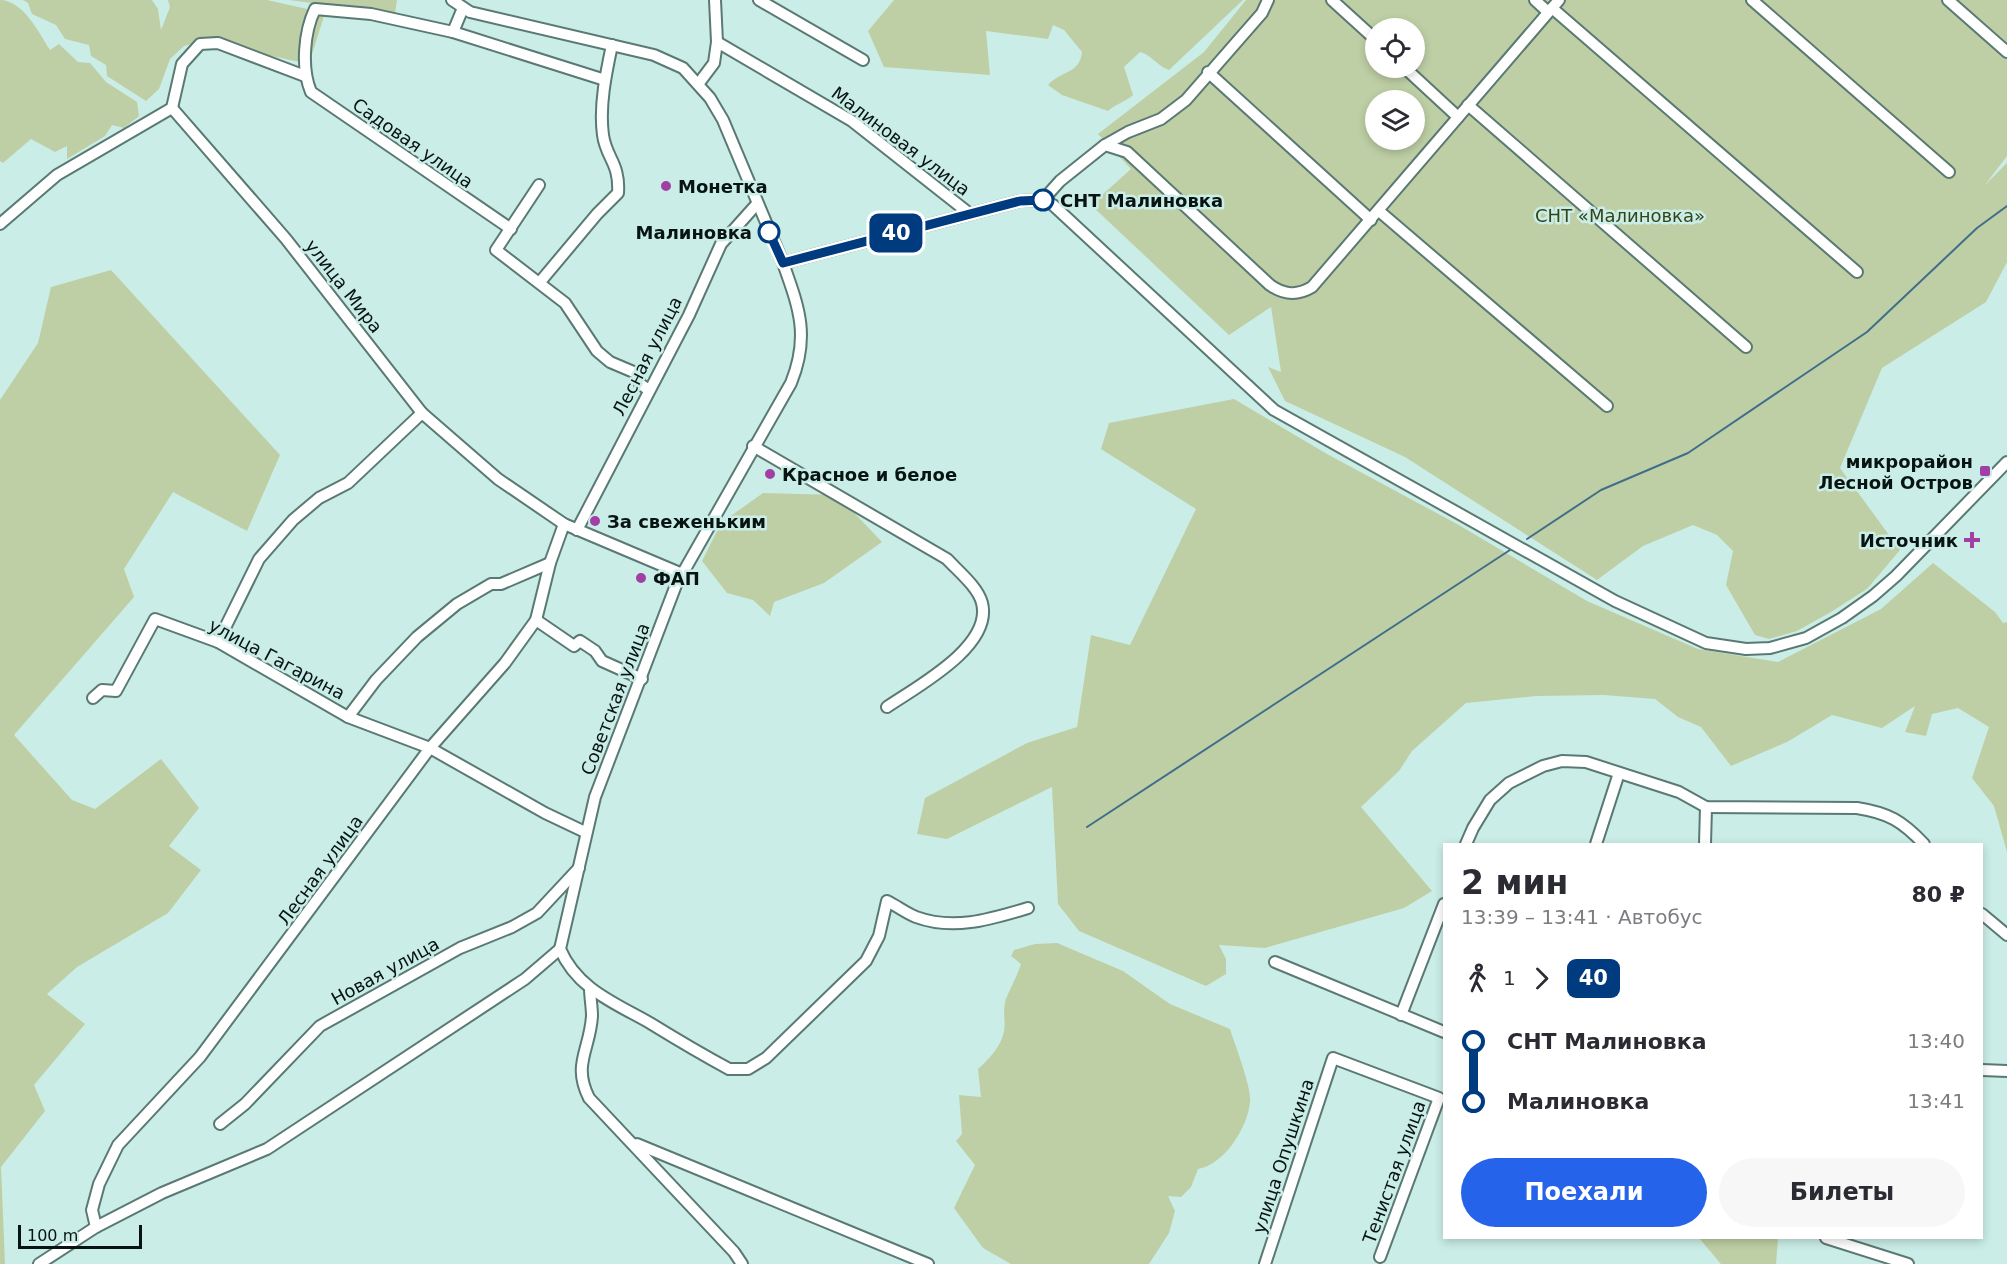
<!DOCTYPE html>
<html lang="ru">
<head>
<meta charset="utf-8">
<style>
  body { margin:0; font-family:"DejaVu Sans",sans-serif; background:#f7f7f7; color:#2b2b33; height:100vh; display:flex; flex-direction:column; font-size:22px; white-space:nowrap }
  * { box-sizing:border-box; margin:0 }
  p { font-size:20px; color:#7c7c81 }
  .icon { flex:none; width:33px; height:33px; fill:none; stroke:currentColor; stroke-width:2; stroke-linecap:round; stroke-linejoin:round }
  .map { position:relative; flex:1; overflow:hidden }
  .details { position:absolute; left:1443px; top:843px; width:540px; height:396px; display:flex; flex-direction:column; background:#fff; border-radius:0px; box-shadow:0 3px 9px #0003 }
  .details>* { flex:none }
  .badge { padding:0 12px; border-radius:9px; font-size:21px; line-height:39px }
  .fabs { position:absolute; left:1365px; top:18px; display:grid; gap:12px }
  .fabs a { display:grid; place-items:center; width:60px; height:60px; border-radius:50%; background:#fff; box-shadow:0 3px 9px #0003; font-size:30px }
  .scale { position:absolute; left:18px; bottom:15px; width:124px; box-sizing:border-box; padding-left:6px; border:3px solid #081412; border-top:0; font-size:16px; line-height:21px; white-space:nowrap; color:#081412; -webkit-text-stroke:4px #cbede7; paint-order:stroke }
  .map>.badge { position:absolute; translate:-50% -50%; box-shadow:0 0 0 3px #fff }
  .legs { display:flex; align-items:center; gap:9px; height:66px; padding:0 18px; font-size:20px }
  .legs p { margin-inline-start:auto }
  .summary { display:flex; align-items:center; justify-content:space-between; height:102px; padding:0 18px }
  h1 { font-size:33px; font-weight:600; line-height:45px }
  .cta { display:flex; gap:12px; margin-top:auto; padding:12px 18px }
  .cta a { flex:1; height:69px; border-radius:36px; background:#2563eb; color:#fff; font-size:24px; font-weight:600; line-height:69px; text-align:center }
  .cta a+a { background:#f7f7f7; color:#2b2b33 }
  ul { padding:0 18px; list-style:none }
  li { display:flex; align-items:center; gap:21px; height:60px; font-size:22px }
  li i { display:grid; place-items:center; width:9px; height:100%; margin:0 8px; background:currentColor }
  li i::after { content:''; width:15px; height:15px; margin:-8px; border:4px solid; border-radius:50%; background:#fff }
  li p { margin-inline-start:auto }
  li:first-child i { background:linear-gradient(#0000 50%,currentColor 0) }
  li:last-child i { background:linear-gradient(currentColor 50%,#0000 0) }
  .map>svg:first-child { display:block }
</style>
</head>
<body>
<div class="map">
<svg width="2007" height="1264" viewBox="0 0 2007 1264">
  <rect width="100%" height="100%" fill="#cbede7"/>
  <g fill="#becfa5" fill-rule="evenodd">
    <path d="M0 0C23 0 39 33 50 50L59 44 78 62 90 63 106 82 137 102 139 116 124 128 112 125 105 136 67 159V146L55 152 31 139 3 163 0 161Z"/>
    <polygon points="23,0 152,0 158,9 161,30 170,7 168,0 267,0 325,13 309,64 202,41 184,46 170,59 159,89 146,101 107,76 106,65 91,56 89,45 65,39 56,25 32,14 28,3"/>
    <polygon points="289,0 397,0 395,14"/>
    <path d="M894 0H1243L1169 70C1157 66 1152 55 1140 52L1124 67 1133 95C1125 102 1116 104 1108 111L1062 95 1048 85C1060 71 1080 74 1082 52L1064 30 1053 25 1048 39 986 31 990 75 884 67 868 31Z"/>
    <path d="M1246 0H2007V156L1985 185 2007 163V262L1986 302 1882 368 1840 468 1900 550 1867 589 1831 612 1797 631 1769 639 1755 635 1726 585 1733 551 1717 535 1693 525 1643 546 1597 580 1405 457 1285 401 1268 367 1281 372 1271 307 1229 335 1091 205 1131 169 1098 134 1204 52ZM1376 28H1414V68H1376ZM1376 100H1414V140H1376Z"/>
    <polygon points="111,270 280,455 247,531 173,492 124,569 134,597 14,735 72,800 95,809 161,759 199,808 169,846 201,870 168,913 77,967 47,994 85,1024 34,1085 45,1111 1,1167 5,1264 0,1264 0,400 38,343 51,287"/>
    <polygon points="1234,399 1327,454 1457,524 1587,601 1698,649 1778,662 1881,609 1933,563 1995,612 2003,623 2007,622 2007,852 1994,806 1972,778 1989,727 1958,708 1932,714 1926,736 1905,732 1915,706 1882,728 1832,715 1787,742 1731,766 1701,727 1678,717 1655,699 1604,695 1536,696 1466,703 1412,751 1399,771 1361,807 1432,891 1404,908 1265,948 1219,945 1226,959 1226,974 1206,986 1079,931 1058,904 1052,787 947,839 917,834 925,798 1027,743 1077,727 1091,635 1130,645 1196,509 1101,449 1109,423"/>
    <polygon points="763,493 837,495 882,542 824,583 774,602 770,616 753,600 727,593 702,561 721,523"/>
    <path d="M1057 943 1123 971 1170 1004 1230 1029C1235 1045 1252 1088 1250 1102 1248 1127 1224 1165 1198 1169L1191 1187 1181 1197 1168 1196 1175 1211 1169 1233 1149 1264H1011L983 1248 954 1208 975 1165 956 1141 962 1134 959 1095 981 1097 978 1069C989 1059 1001 1047 1004 1031 1006 1020 1002 1010 1006 999 1011 987 1017 976 1021 964L1011 956 1014 950 1035 944Z"/>
    <polygon points="1699,1238 1778,1238 1776,1264 1721,1264"/>
  </g>
  <g fill="none" stroke-linecap="round" stroke-linejoin="round">
    <g stroke="#406e8a" stroke-width="2">
      <polyline points="1527,539 1601,490 1688,453 1867,332 1977,228 2007,206"/>
      <polyline points="1087,827 1510,550"/>
    </g>
    <g stroke="#5a7973" stroke-width="14">
      <g id="minor">
        <polyline points="452,0 470,12 654,55 683,68 710,98 723,120 783,263 1020,201 1043,200 1053,205 1274,410 1615,601 1706,643 1746,649 1770,648 1806,638 1842,618 1873,596 1896,576 2007,462"/>
        <polyline points="759,0 863,60"/>
        <polyline points="1332,0 1376,40"/>
        <polyline points="1535,0 1548,12"/>
        <polyline points="1752,0 1949,172"/>
        <polyline points="1948,0 2007,52"/>
        <polyline points="1552,8 1857,272"/>
        <polyline points="453,32 463,8"/>
        <polyline points="717,42 852,121 970,214"/>
        <polyline points="1405,68 1458,117"/>
        <polyline points="1208,72 1371,220"/>
        <polyline points="699,83 714,63 717,42 715,0"/>
        <polyline points="1468,105 1746,347"/>
        <polyline points="172,108 286,239 422,413 498,479 564,524 680,573"/>
        <polyline points="172,108 182,64 200,44 218,43 305,76"/>
        <polyline points="1105,145 1128,132 1161,119 1186,100 1262,13 1268,0"/>
        <polyline points="539,185 496,250 565,303 597,351 610,362 636,373 640,384 649,390"/>
        <path d="M1043 200 1060 181 1105 145 1127 152 1270 285C1284 295 1297 296 1312 287L1559 0"/>
        <polyline points="1379,211 1607,406"/>
        <polyline points="0,224 57,175 172,108"/>
        <path d="M511 229 311 92C301 68 304 32 315 9L371 14 453 32 605 80"/>
        <path d="M783 263C799 308 810 336 791 383L676 585 595 797 560 949C577 989 615 1003 650 1023 676 1039 703 1055 729 1069H748L766 1058 866 961 879 936 887 901C897 906 906 913 916 917 954 931 991 919 1028 908"/>
        <path d="M540 282 597 214 618 193C620 163 606 158 603 135 599 106 606 73 612 45"/>
        <path d="M753 446 947 559C958 571 978 587 982 603 993 646 918 686 887 707"/>
        <polyline points="577,530 689,315 721,244 756,205"/>
        <polyline points="536,620 574,646 580,641 595,651 602,661 642,679"/>
        <polyline points="218,642 259,559 293,520 319,498 348,483 422,413"/>
        <polyline points="93,698 102,690 116,691 155,619 218,642 348,717 430,748 545,813 585,832"/>
        <polyline points="348,717 376,680 417,637 457,604 491,584 501,584 550,563"/>
        <path d="M1466 844 1473 828 1490 800 1509 783 1543 766 1562 761 1586 762 1679 792 1706 807 1857 808C1889 813 1902 821 1924 844"/>
        <polyline points="1596,844 1619,773"/>
        <polyline points="1705,844 1706,807"/>
        <polyline points="1982,914 2007,935"/>
        <polyline points="1275,962 1444,1032"/>
        <path d="M590 988C590 997 592 1007 592 1016 590 1050 572 1064 589 1098L734 1252 742 1264"/>
        <polyline points="1401,1015 1444,904"/>
        <polyline points="1982,1070 2007,1071"/>
        <polyline points="220,1124 245,1104 320,1026 460,948 512,927 537,913 579,868"/>
        <polyline points="637,1144 928,1264"/>
        <polyline points="96,1227 92,1210 99,1184 118,1145 200,1057 430,748 505,663 536,620 550,563 564,524"/>
        <polyline points="1826,1238 1908,1264"/>
        <polyline points="39,1264 96,1227 162,1193 267,1149 525,979 560,949"/>
        <polyline points="1265,1264 1333,1058 1439,1098 1380,1257"/>
      </g>
    </g>
    <use href="#minor" stroke="#fff" stroke-width="10"/>
  </g>
  <g fill="none" stroke-linecap="round" stroke-linejoin="round">
    <g stroke="#fff" stroke-width="14">
      <polyline id="line-1" points="769,232 783,263 1020,201 1043,200"/>
    </g>
    <use href="#line-1" stroke="#003b80" stroke-width="9"/>
  </g>
  <g fill="#a13fa5" stroke="#cbede7" stroke-width="2">
    <circle cx="666" cy="186" r="6"/>
    <rect x="1979" y="465" width="12" height="12" rx="3"/>
    <circle cx="770" cy="474" r="6"/>
    <circle cx="595" cy="521" r="6"/>
    <path d="M1969 531h6v6h6v6h-6v6h-6v-6h-6v-6h6z"/>
    <circle cx="641" cy="578" r="6"/>
  </g>
  <g fill="#fff" stroke="#003b80" stroke-width="3">
    <circle cx="1043" cy="200" r="10"/>
    <circle cx="769" cy="232" r="10"/>
  </g>
  <g text-anchor="middle" dominant-baseline="central" stroke-width="5" stroke-linejoin="round" paint-order="stroke">
    <g font-size="18" fill="#081412" stroke="#cbede7">
      <text transform="translate(901 141) rotate(37)">Малиновая улица</text>
      <text transform="translate(413 143) rotate(35)">Садовая улица</text>
      <text transform="translate(344 286) rotate(52)">улица Мира</text>
      <text transform="translate(647 356) rotate(-63)">Лесная улица</text>
      <text transform="translate(277 659) rotate(28)">улица Гагарина</text>
      <text transform="translate(615 699) rotate(-69)">Советская улица</text>
      <text transform="translate(320 870) rotate(-54)">Лесная улица</text>
      <text transform="translate(385 971) rotate(-29)">Новая улица</text>
      <text transform="translate(1283 1156) rotate(-72)">улица Опушкина</text>
      <text transform="translate(1394 1172) rotate(-70)">Тенистая улица</text>
    </g>
    <g font-size="18" font-weight="bold" fill="#081412" stroke="#cbede7" text-anchor="start">
      <text x="678" y="186">Монетка</text>
      <text x="1973" y="461" text-anchor="end">микрорайон<tspan x="1973" dy="21">Лесной Остров</tspan></text>
      <text x="782" y="474">Красное и белое</text>
      <text x="607" y="521">За свеженьким</text>
      <text x="1958" y="540" text-anchor="end">Источник</text>
      <text x="653" y="578">ФАП</text>
    </g>
    <g font-size="18" font-weight="bold" fill="#081412" stroke="#cbede7" text-anchor="start">
      <text x="1060" y="200">СНТ Малиновка</text>
      <text x="752" y="232" text-anchor="end">Малиновка</text>
    </g>
    <g font-size="18" fill="#344417" stroke="#cbede7">
      <text x="1620" y="215">СНТ «Малиновка»</text>
    </g>
  </g>
</svg>
<div class="fabs">
<a><svg class="icon" aria-label="locate" viewBox="0 0 24 24"><circle cx="12" cy="12" r="6"/><path d="M12 2v4M12 18v4M2 12h4M18 12h4"/></svg></a>
<a><svg class="icon" aria-label="layers" viewBox="0 0 24 24"><path d="M12 4l9 5-9 5-9-5zM3 14l9 5 9-5"/></svg></a>
</div>
<div class="scale">100 m</div>
<b class="badge" style="left:896px;top:233px;background:#003b80;color:#fff">40</b>
<section class="details">
<div class="summary"><div><h1>2 мин</h1><p>13:39 – 13:41 · Автобус</p></div><b>80 ₽</b></div>
<div class="legs"><svg class="icon" aria-label="walk" viewBox="0 0 24 24"><circle cx="13" cy="4" r="2"/><path d="M13 8l-2 6 4 7M11 14l-3 7M7 12l3-4h3l4 4"/></svg>1<svg class="icon" aria-label="forward" viewBox="0 0 24 24"><path d="M9 5l7 7-7 7"/></svg><b class="badge" style="background:#003b80;color:#fff">40</b></div>
<ul>
<li><i style="color:#003b80"></i><b>СНТ Малиновка</b><p>13:40</p></li>
<li><i style="color:#003b80"></i><b>Малиновка</b><p>13:41</p></li>
</ul>
<div class="cta"><a>Поехали</a><a>Билеты</a></div>
</section>
</div>
</body>
</html>
